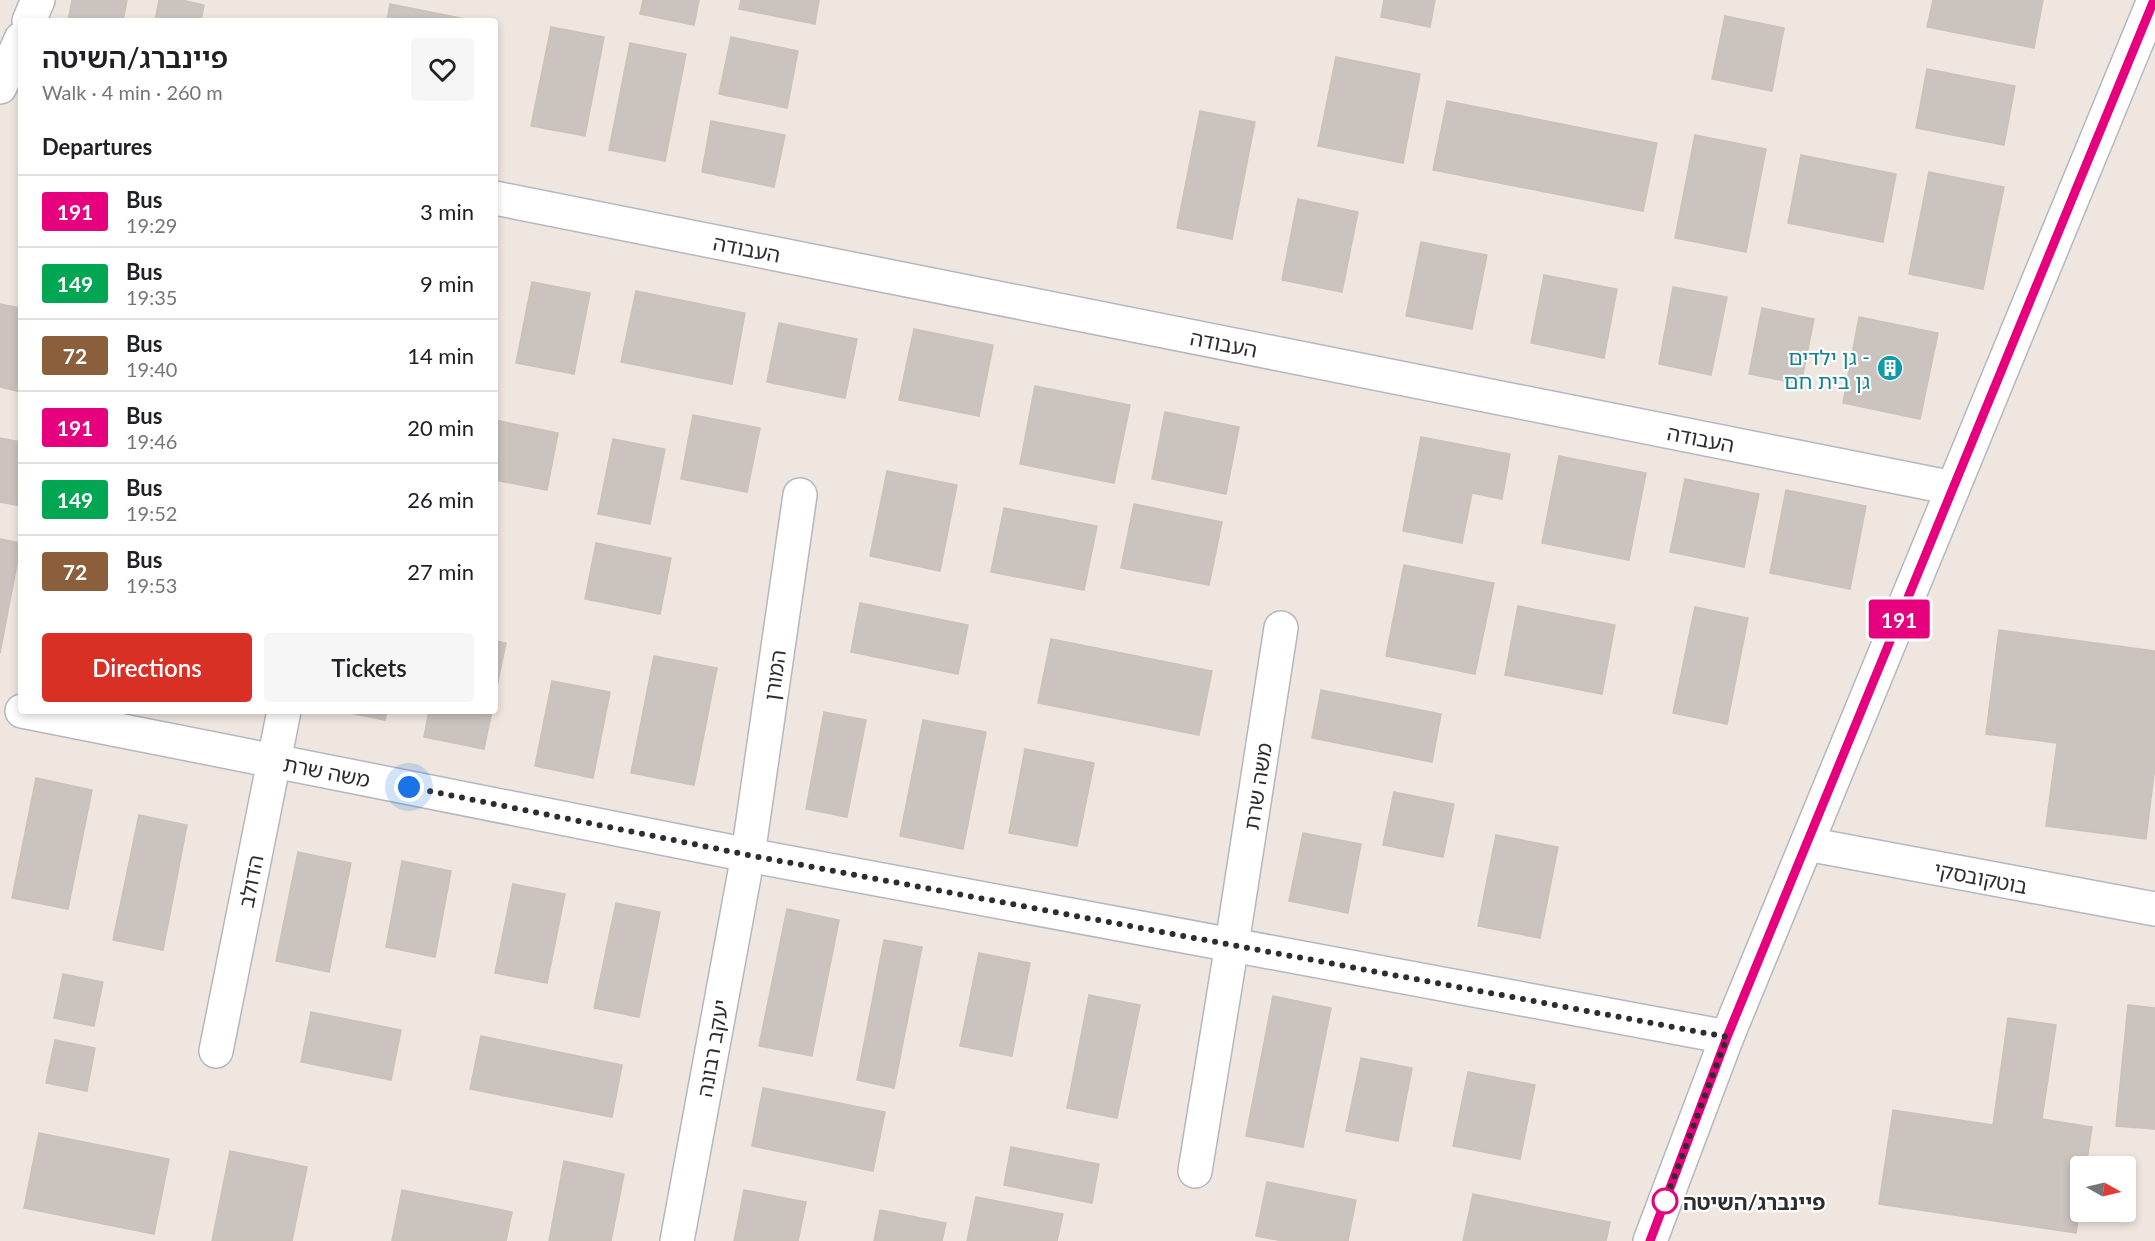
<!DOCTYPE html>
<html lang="en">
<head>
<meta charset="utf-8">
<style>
  body { margin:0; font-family:Lato,"Noto Sans Hebrew",sans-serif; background:#f6f6f6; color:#202124; height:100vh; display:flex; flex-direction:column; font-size:22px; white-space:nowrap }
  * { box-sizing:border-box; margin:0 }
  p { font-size:20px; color:#757577 }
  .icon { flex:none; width:33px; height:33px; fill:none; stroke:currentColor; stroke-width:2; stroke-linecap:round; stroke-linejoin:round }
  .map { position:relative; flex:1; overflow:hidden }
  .details { position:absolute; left:18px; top:18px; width:480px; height:696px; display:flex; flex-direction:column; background:#fff; border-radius:6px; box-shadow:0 3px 9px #0003 }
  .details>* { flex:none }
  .badge { padding:0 12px; border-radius:4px; font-size:21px; line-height:39px }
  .needle { width:39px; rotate:98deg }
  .buttons { position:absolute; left:2070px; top:1156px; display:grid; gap:12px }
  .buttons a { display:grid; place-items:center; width:66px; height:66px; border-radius:6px; background:#fff; box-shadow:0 3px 9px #0003; font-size:30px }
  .you { position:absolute; width:30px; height:30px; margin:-15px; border:4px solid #fff; border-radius:50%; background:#1a73e8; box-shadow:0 0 0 9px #1a73e833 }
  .map>.badge { position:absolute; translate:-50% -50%; box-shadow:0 0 0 3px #fff }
  h2 { padding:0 24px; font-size:22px; line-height:54px }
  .round { display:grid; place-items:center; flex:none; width:63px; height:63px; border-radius:6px; background:#f6f6f6 }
  .overview { display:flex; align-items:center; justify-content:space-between; height:102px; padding:0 24px }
  h1 { font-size:28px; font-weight:600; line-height:45px }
  .cta { display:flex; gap:12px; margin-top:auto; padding:12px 24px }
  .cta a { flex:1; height:69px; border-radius:6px; background:#d93025; color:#fff; font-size:24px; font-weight:600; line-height:69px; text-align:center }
  .cta a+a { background:#f6f6f6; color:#202124 }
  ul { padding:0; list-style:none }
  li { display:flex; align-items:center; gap:18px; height:72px; padding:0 24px; border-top:2px solid #e0e0e0 }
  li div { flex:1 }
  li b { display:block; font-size:22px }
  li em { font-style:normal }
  li .badge { min-width:66px; font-weight:700; text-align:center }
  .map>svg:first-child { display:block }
</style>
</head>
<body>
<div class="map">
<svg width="2155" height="1241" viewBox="0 0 2155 1241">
  <rect width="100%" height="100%" fill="#efe6df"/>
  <g fill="#cac3be" stroke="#cbc2b8" stroke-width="1.5">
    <polygon points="72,0 127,0 123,21 68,21"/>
    <polygon points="159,0 181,0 204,5 201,21 155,21"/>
    <polygon points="643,0 699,0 694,25 640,14"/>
    <polygon points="741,0 819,0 815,24 739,9"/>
    <polygon points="1384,0 1435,0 1430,27 1381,17"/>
    <polygon points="1933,0 2043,0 2034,48 1927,27"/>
    <polygon points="390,4 461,18 460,21 387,21"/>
    <polygon points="1725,16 1784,28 1772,91 1712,79"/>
    <polygon points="551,27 604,37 585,136 531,126"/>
    <polygon points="731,37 798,51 787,108 719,94"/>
    <polygon points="630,43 686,54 665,161 609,150"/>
    <polygon points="1336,57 1420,74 1403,163 1318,146"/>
    <polygon points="1927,69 2015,86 2004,145 1916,128"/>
    <polygon points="1447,101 1657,143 1643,211 1433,170"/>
    <polygon points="1200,111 1255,122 1232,239 1177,228"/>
    <polygon points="711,121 785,135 774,187 702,172"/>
    <polygon points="1695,135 1766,149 1746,252 1675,238"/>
    <polygon points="1801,155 1896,174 1883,242 1788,223"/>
    <polygon points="1929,172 2004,187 1983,289 1909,274"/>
    <polygon points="1298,199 1358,212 1342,292 1282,280"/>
    <polygon points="1421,242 1487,255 1472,329 1406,316"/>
    <polygon points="1544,275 1617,289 1604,358 1531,343"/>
    <polygon points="532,282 590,293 574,374 516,363"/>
    <polygon points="1673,287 1727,297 1711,375 1659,364"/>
    <polygon points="636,291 745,313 732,384 621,362"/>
    <polygon points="0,304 21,308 21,392 0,387"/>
    <polygon points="1762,308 1814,319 1801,384 1749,374"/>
    <polygon points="1859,317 1938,333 1920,419 1843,403"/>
    <polygon points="779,323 857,339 845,398 767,382"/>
    <polygon points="914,329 993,345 979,416 899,400"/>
    <polygon points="1035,386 1130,405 1114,483 1020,464"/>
    <polygon points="1165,412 1239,427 1226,494 1152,479"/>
    <polygon points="693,415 760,428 747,492 681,479"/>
    <polygon points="495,420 558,433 547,490 495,480"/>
    <polygon points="1421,437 1510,454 1502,499 1472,493 1462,543 1403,531"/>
    <polygon points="0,438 21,442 21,506 0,502"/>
    <polygon points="613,439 665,449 650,524 598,514"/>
    <polygon points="1559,456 1646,473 1629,560 1542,543"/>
    <polygon points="887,471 957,485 940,571 870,556"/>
    <polygon points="1685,479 1759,494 1744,567 1670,552"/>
    <polygon points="1786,490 1866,506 1850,589 1770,573"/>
    <polygon points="1134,504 1222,522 1209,585 1121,568"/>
    <polygon points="1004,508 1097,526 1084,590 991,572"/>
    <polygon points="0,539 21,543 0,653"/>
    <polygon points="596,543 671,558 660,614 585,599"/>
    <polygon points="1404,565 1494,583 1475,674 1386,656"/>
    <polygon points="860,603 968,625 958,674 851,652"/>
    <polygon points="1518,606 1615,625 1602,694 1505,675"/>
    <polygon points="1695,607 1748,618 1727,724 1673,713"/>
    <polygon points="1999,630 2155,651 2155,766 2146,839 2046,826 2057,743 1986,734"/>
    <polygon points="1051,639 1212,671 1199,735 1038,703"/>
    <polygon points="495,641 506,643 495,695"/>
    <polygon points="654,656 717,668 694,785 631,773"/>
    <polygon points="552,681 610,692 593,778 535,766"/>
    <polygon points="1321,690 1441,714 1432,762 1312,738"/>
    <polygon points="340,711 387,711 385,720"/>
    <polygon points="429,711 492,711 484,749 424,737"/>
    <polygon points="824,712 866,720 847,817 806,809"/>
    <polygon points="923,720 986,732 963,849 900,836"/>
    <polygon points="1025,749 1094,763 1077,846 1009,833"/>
    <polygon points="36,778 92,790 68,909 12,898"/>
    <polygon points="1394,792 1454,804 1443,857 1383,845"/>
    <polygon points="139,815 187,825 163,950 113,940"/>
    <polygon points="1303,833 1361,844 1348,913 1289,901"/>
    <polygon points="1496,835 1558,847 1540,938 1478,926"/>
    <polygon points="298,852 351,863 329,972 276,961"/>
    <polygon points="402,861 451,871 435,957 386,947"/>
    <polygon points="513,884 565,894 547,983 495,973"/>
    <polygon points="616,903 660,912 639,1017 594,1008"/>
    <polygon points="787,909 839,920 812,1056 759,1046"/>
    <polygon points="884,940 922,947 894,1088 857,1080"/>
    <polygon points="979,953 1030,963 1012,1056 960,1046"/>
    <polygon points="63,974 103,982 94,1026 54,1018"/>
    <polygon points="1089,995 1140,1005 1117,1118 1067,1108"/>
    <polygon points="1273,996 1331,1008 1303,1147 1246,1136"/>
    <polygon points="2128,1005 2155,1008 2155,1129 2116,1126"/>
    <polygon points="311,1012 401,1030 391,1080 301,1062"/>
    <polygon points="2008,1018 2056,1025 2042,1119 2092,1127 2086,1167 2080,1167 2080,1203 2076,1233 1879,1204 1893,1110 1993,1125"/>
    <polygon points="481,1036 622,1065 612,1117 470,1089"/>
    <polygon points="55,1040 95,1048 87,1091 46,1083"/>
    <polygon points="1361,1058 1412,1068 1398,1141 1346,1131"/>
    <polygon points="1468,1072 1535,1085 1520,1159 1453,1146"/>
    <polygon points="763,1088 885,1112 873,1171 752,1146"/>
    <polygon points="39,1133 169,1159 154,1234 24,1208"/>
    <polygon points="1011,1147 1099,1164 1092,1203 1004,1185"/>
    <polygon points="230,1151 307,1167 292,1241 212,1241"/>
    <polygon points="564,1161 624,1174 611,1241 549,1241"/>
    <polygon points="1267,1182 1356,1200 1348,1241 1283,1241 1256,1236"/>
    <polygon points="402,1190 512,1212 506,1241 392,1241"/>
    <polygon points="744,1190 806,1202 798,1241 734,1241"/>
    <polygon points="1473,1194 1610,1222 1606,1241 1463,1241"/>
    <polygon points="976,1197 1063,1214 1057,1241 967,1241"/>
    <polygon points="880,1210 946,1223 942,1241 874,1241"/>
  </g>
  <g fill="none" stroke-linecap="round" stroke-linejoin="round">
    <g stroke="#b3b7c1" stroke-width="36">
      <g id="street">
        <polyline points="29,21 38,0"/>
        <polyline points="0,87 21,39"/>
        <polyline points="495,198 1953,488"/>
        <polyline points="22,711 748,855 1727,1037"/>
        <polyline points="1807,844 2155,909"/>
        <polyline points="216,1051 284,711"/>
        <polyline points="1195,1171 1232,944 1281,628"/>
        <polyline points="677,1241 748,855 800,495"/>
      </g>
    </g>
    <g stroke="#b3b7c1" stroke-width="36">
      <polyline id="secondary" points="1650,1241 1727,1037 2154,0"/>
    </g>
    <use href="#street" stroke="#fff" stroke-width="33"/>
    <use href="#secondary" stroke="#fff" stroke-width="33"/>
  </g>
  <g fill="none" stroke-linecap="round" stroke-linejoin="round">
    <g stroke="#fff" stroke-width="14">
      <polyline id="line" points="1650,1241 1727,1037 2154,0"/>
    </g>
    <use href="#line" stroke="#e6007e" stroke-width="9"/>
    <polyline stroke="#2d2d2d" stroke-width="6" stroke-dasharray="0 10.8" points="409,787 748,855 1727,1037 1665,1201"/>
  </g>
  <defs>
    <g id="building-disc" transform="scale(1.35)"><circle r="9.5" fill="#0f9aa8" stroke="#fff"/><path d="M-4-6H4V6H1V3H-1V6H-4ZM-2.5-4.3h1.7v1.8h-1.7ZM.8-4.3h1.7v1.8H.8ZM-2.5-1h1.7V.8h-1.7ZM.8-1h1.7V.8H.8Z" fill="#fff"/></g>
  </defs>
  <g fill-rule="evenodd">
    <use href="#building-disc" x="1890" y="368"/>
  </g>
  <circle fill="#fff" stroke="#e6007e" stroke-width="3" cx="1665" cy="1201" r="12"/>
  <g text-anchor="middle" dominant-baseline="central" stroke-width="4.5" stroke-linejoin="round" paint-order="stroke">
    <g font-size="21" fill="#2d2d2d" stroke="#fff">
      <text transform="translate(747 248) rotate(11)">העבודה</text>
      <text transform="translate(1224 343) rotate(11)">העבודה</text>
      <text transform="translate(1701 438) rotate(11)">העבודה</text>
      <text transform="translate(774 675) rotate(-82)">המורן</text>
      <text transform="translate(327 771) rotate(11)">משה שרת</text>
      <text transform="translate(1257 786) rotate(-81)">משה שרת</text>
      <text transform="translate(1981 877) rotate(11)">בוטקובסקי</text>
      <text transform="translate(250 881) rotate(-79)">הדולב</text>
      <text transform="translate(712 1048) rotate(-80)">יעקב רבונה</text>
    </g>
    <g font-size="21" fill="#0d838f" stroke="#fff" text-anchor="end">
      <text x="1870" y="356">גן ילדים -<tspan x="1870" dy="24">גן בית חם</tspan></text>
    </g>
    <g font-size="21" font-weight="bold" fill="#2d2d2d" stroke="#fff" text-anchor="start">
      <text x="1683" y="1201">פיינברג/השיטה</text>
    </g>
  </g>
</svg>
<div class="buttons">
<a><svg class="needle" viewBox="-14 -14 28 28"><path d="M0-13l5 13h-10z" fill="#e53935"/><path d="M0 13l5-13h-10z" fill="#757577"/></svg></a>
</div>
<div class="you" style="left:409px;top:787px"></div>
<b class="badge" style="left:1899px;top:619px;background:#e6007e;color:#fff">191</b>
<section class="details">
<div class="overview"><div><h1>פיינברג/השיטה</h1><p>Walk · 4 min · 260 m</p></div><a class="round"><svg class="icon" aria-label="heart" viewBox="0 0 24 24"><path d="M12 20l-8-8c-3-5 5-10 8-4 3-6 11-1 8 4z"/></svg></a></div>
<h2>Departures</h2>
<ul>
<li><span class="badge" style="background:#e6007e;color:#fff">191</span><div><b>Bus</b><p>19:29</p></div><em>3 min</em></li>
<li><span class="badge" style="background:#00a651;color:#fff">149</span><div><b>Bus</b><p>19:35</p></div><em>9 min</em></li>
<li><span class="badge" style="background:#8b5e3c;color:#fff">72</span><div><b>Bus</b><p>19:40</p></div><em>14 min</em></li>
<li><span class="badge" style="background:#e6007e;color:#fff">191</span><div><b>Bus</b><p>19:46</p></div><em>20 min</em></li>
<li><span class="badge" style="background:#00a651;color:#fff">149</span><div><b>Bus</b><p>19:52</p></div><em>26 min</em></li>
<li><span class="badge" style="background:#8b5e3c;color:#fff">72</span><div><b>Bus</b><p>19:53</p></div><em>27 min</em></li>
</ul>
<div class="cta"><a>Directions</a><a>Tickets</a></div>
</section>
</div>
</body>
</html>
